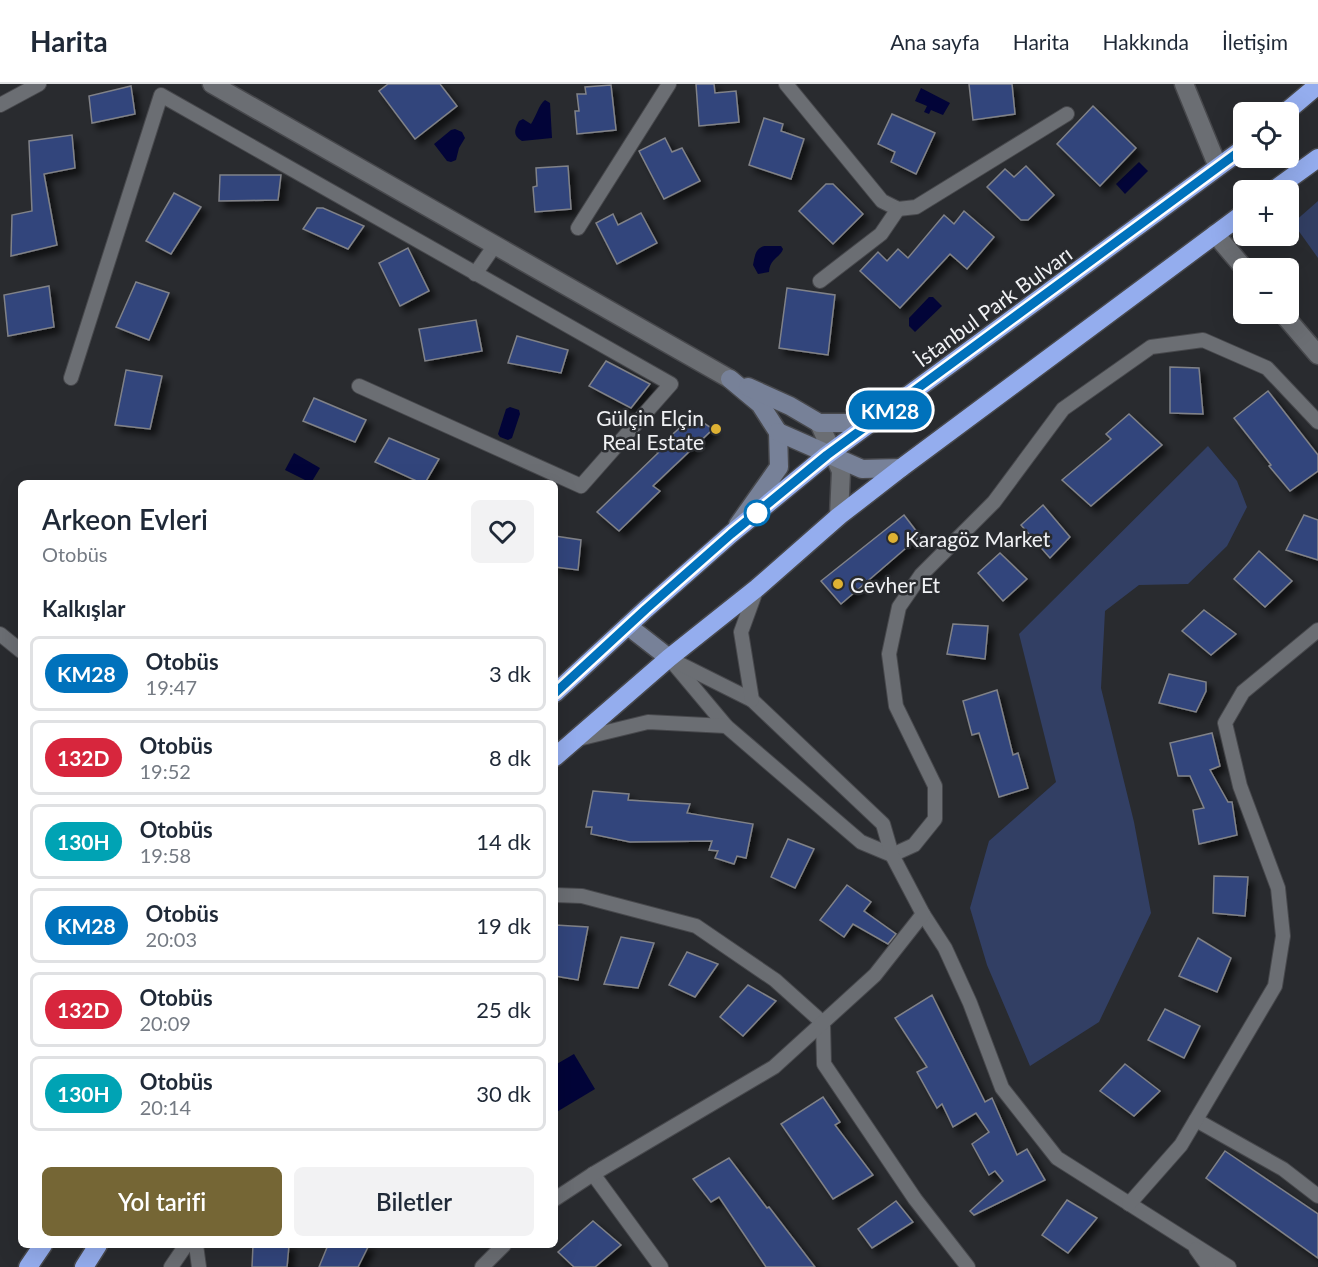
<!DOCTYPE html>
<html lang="tr">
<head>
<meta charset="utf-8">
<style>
  body { margin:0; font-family:Lato,sans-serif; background:#f2f2f3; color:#1f2937; height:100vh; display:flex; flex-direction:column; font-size:22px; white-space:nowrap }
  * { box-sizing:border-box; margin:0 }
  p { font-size:20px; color:#747a83 }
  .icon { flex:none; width:33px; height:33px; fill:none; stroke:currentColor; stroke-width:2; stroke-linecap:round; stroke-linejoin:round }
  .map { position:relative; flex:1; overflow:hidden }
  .side { position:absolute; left:18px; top:396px; width:540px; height:768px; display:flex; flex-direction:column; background:#fff; border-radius:9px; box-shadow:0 6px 24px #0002 }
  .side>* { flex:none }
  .badge { padding:0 12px; border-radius:20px; font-size:21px; line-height:39px }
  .fabs { position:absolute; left:1233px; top:18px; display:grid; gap:12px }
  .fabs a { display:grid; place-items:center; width:66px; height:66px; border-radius:9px; background:#fff; box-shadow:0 6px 24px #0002; font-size:30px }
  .map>.badge { position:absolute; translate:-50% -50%; box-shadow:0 0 0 3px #fff }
  h2 { padding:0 24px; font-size:22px; line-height:54px }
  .round { display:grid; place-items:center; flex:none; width:63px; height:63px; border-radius:9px; background:#f2f2f3 }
  .summary { display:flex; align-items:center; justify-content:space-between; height:102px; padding:0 24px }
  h1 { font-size:28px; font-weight:600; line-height:45px }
  .cta { display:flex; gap:12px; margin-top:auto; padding:12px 24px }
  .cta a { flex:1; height:69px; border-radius:9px; background:#756635; color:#fff; font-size:24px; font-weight:600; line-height:69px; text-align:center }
  .cta a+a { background:#f2f2f3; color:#1f2937 }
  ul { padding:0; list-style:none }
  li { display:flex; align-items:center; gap:18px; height:75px; margin:0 12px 9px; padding:0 12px; border:3px solid #e0e1e3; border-radius:9px }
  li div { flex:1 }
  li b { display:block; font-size:22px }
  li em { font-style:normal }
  li .badge { min-width:66px; font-weight:700; text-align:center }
  header { display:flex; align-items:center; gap:36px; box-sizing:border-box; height:84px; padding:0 30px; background:#fff; border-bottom:2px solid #e0e1e3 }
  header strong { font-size:28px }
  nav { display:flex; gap:33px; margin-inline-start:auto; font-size:21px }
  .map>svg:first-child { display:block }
</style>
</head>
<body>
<header>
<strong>Harita</strong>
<nav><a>Ana sayfa</a><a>Harita</a><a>Hakkında</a><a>İletişim</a></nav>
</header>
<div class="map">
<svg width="1318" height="1183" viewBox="0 0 1318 1183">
  <defs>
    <filter id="shadow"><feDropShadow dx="5.5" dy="5.5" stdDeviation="3" flood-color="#0009"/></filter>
  </defs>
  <rect width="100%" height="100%" fill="#292b2f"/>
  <g fill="#323f64">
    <polygon points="1318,117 1318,174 1293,139"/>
    <polygon points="1208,362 1237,397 1247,423 1227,462 1188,500 1139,501 1105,527 1101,604 1134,738 1151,829 1099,938 1030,982 987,881 970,824 989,757 1056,698 1019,550"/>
  </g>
  <g fill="#020438">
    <polygon points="921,4 950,19 943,31 931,26 929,30 924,28 927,22 915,17"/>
    <path d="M545 16 550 19 552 54 522 57C512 51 515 45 519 37L523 35 531 40C536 33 539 20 545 16Z"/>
    <polygon points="455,45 462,48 465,54 459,64 456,76 451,78 447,77 434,60 451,46"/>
    <polygon points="1139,78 1148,87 1125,110 1116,100"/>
    <path d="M764 162H781L783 165C780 174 770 174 769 188L758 190 753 181C755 172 755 165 764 162Z"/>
    <polygon points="929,213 933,213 942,222 915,248 909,242 909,234"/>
    <polygon points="510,323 519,326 520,330 512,354 508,356 500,353 498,350 506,325"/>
    <polygon points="294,369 320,384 311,399 285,386"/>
    <polygon points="574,970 595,1005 555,1029 555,981"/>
  </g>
  <g fill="#31447c" stroke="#808288" stroke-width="1.5" filter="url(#shadow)">
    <polygon points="388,0 440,0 457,22 415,55 379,7"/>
    <polygon points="696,0 714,0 715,9 736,7 739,38 699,42"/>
    <polygon points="969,0 1012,0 1015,30 973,36"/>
    <polygon points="611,1 616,46 577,50 575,27 579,27 577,10 586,10 585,3"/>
    <polygon points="131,2 135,30 92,39 89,12"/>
    <polygon points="1093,22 1136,64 1100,102 1057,60"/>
    <polygon points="892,30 935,49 916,90 891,78 895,68 878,60"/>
    <polygon points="764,34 783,40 781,47 804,55 791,95 749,81"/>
    <polygon points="72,51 75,84 44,90 57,161 11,172 12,131 32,127 29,57"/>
    <polygon points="665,54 672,68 682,64 700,97 664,115 639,67"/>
    <polygon points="568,82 571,125 535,128 533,103 537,102 536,84"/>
    <polygon points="1026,82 1054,111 1028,136 1021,136 987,103 1005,85 1014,93"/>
    <polygon points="220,91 281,91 278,116 219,117"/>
    <polygon points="826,100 833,100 863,130 833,160 799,127"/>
    <polygon points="174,109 201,123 171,170 146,157"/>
    <polygon points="317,124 323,124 364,142 348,165 303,145"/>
    <polygon points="964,127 994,153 967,185 950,170 900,224 860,187 878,168 887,177 898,165 908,174 944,131 954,140"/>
    <polygon points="641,129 657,159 617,180 596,139 613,130 618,141"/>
    <polygon points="408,164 429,207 400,222 379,179"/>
    <polygon points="136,198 169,209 149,256 116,243"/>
    <polygon points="49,202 54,243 8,252 4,211"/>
    <polygon points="787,204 835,211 828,271 779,264"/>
    <polygon points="476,236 482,267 425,277 419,245"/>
    <polygon points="517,252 568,266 561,289 508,279"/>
    <polygon points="606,277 650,300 631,324 589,302"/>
    <polygon points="1170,283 1199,284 1203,330 1170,329"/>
    <polygon points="126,286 162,292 150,345 115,341"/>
    <polygon points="1268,307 1318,371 1318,387 1290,407 1269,382 1271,381 1234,334"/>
    <polygon points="314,314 366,336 355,358 303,337"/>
    <polygon points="1129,330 1162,361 1091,422 1062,396 1111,355 1106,350"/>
    <polygon points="693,332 713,345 653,402 660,407 619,447 597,428 658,369 655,366"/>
    <polygon points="389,354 439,375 425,399 421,399 375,378"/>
    <polygon points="1043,421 1070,453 1050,474 1021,441"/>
    <polygon points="904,431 920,452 841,520 821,497"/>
    <polygon points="1304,431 1318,436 1318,476 1286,466"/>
    <polygon points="555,452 581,456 578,486 555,483"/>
    <polygon points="1259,467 1292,497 1265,523 1234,495"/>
    <polygon points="1000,469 1027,495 1003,517 978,489"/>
    <polygon points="1204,526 1236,550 1211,571 1182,547"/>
    <polygon points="953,540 988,542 985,575 947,570"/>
    <polygon points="1169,590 1206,598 1206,607 1196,628 1159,619"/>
    <polygon points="997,606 1013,671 1018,669 1028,704 999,713 979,649 972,651 963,617"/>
    <polygon points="1212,649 1220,682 1210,686 1228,718 1232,718 1237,751 1199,760 1193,726 1204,724 1190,692 1178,692 1170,659"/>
    <polygon points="593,707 629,710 628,716 690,720 687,729 753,740 746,774 737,772 734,780 715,774 718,767 709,766 712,757 630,758 591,750 592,743 586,743"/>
    <polygon points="788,755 814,765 795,804 771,793"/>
    <polygon points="1214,792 1248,793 1245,832 1213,829"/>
    <polygon points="847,801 871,818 864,827 896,850 888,860 853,840 844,853 820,836"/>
    <polygon points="555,841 588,843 578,896 555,892"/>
    <polygon points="621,853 654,859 638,904 604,900"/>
    <polygon points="1198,854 1231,874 1217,908 1179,892"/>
    <polygon points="687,868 718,880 695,913 669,901"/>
    <polygon points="748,901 776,917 743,952 720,933"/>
    <polygon points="932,911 985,1018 992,1014 1017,1071 1027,1065 1045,1096 974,1131 970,1127 1003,1097 995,1087 989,1091 972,1060 989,1048 976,1029 953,1043 942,1020 937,1024 917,988 927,983 895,934"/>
    <polygon points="1165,925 1200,942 1184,974 1148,956"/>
    <polygon points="1125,980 1160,1007 1134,1032 1100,1007"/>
    <polygon points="823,1013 840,1038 835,1041 873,1091 833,1115 781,1040"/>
    <polygon points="1225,1067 1318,1130 1318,1174 1206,1094"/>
    <polygon points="729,1074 767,1124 769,1123 815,1183 766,1183 719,1113 711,1118 693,1095"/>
    <polygon points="1067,1116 1097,1134 1068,1169 1042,1151"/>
    <polygon points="896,1117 913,1138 872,1164 858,1145"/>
    <polygon points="593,1137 621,1161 595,1183 574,1183 558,1168"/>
    <polygon points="253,1161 289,1161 287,1183 252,1183"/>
    <polygon points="328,1161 369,1161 358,1183 319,1183"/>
  </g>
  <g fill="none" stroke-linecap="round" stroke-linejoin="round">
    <g stroke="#47484c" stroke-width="16">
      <g id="lane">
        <polyline points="786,0 882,117 898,125 916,123 1067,30"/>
        <polyline points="0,21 39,0"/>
        <polyline points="578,144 669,0"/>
        <polyline points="475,190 495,161"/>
        <polyline points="820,197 881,150 898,125"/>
        <polyline points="71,294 161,11 671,300 581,402 359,302"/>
        <polyline points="0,550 21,567"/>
        <polyline points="669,574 726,642 861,758 892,771 914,761 935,735 935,702 896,622 889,570 899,523 921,491 994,418 1063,325 1151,263 1203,256 1267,284 1318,338"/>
        <polyline points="674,577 752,616 883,740 892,771 923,830 945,864 970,919 1002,1004 1057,1074 1229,1183"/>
        <polyline points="752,616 741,548 757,504"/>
        <polyline points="578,655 648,638 726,642"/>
        <polyline points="555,811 582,812 696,842 775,896 823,939 824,980 915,1115 968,1183"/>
        <polyline points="1196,1036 1283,1085 1318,1112"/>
        <polyline points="593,1090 661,1183"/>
        <polyline points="555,1115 593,1090 774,983 875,891 923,830"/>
        <polyline points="1129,1120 1181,1061 1275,902 1283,852 1278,804 1240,702 1225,639 1243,608 1318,546"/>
        <polyline points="196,1161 199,1183"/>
        <polyline points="1196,1165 1209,1183"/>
        <polyline points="171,1183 186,1161"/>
        <polyline points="482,1183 504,1161"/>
      </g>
    </g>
    <g stroke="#47484c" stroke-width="21">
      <g id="street">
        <polyline points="212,0 730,295"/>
        <polyline points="1184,0 1218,83"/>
        <polyline points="1215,150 1244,184"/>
        <polyline points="1283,230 1318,271"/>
        <polyline points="819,339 841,387 839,432"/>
      </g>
    </g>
    <g stroke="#47484c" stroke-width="21">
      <g id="secondary">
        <polyline points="730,295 760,320 778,348 779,383 738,441"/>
        <polyline points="748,303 790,322 819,339 873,339"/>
        <polyline points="778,348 862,385 901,384"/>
        <polyline points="628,542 669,574"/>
      </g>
    </g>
    <g stroke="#47484c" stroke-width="21">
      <g id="highway">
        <polyline points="1286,28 1318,1"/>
        <polyline points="1274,106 1318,74"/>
        <polyline points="555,609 646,525 731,450 827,371 1244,64"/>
        <polyline points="555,673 669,574 757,504 839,432 901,384 1244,129"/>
        <polyline points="28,1183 43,1161"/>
        <polyline points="84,1183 98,1161"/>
      </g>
    </g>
    <use href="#lane" stroke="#6b6e73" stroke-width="14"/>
    <use href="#street" stroke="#6b6e73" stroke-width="18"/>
    <use href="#secondary" stroke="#778198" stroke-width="18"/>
    <use href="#highway" stroke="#94adee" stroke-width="18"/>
  </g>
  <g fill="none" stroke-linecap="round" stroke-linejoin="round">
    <g stroke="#fff" stroke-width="14">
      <polyline id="line" points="555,609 646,525 731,450 827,371 1244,64"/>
    </g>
    <use href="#line" stroke="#0072bc" stroke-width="9"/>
  </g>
  <g fill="#deb133" stroke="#292b2f" stroke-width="2">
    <circle cx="716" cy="345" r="6"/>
    <circle cx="893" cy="454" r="6"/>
    <circle cx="838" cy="500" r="6"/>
  </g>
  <circle fill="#fff" stroke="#0072bc" stroke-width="3" cx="757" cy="429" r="12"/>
  <g text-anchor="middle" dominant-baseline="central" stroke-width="5" stroke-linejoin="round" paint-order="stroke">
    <g font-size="21" fill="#f0f1f4" stroke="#292b2f">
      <text transform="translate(993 222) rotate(-36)">İstanbul Park Bulvarı</text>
    </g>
    <g font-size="21" fill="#f0f1f4" stroke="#292b2f" text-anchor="start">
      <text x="704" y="333" text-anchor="end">Gülçin Elçin<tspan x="704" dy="24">Real Estate</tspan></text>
      <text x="905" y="454">Karagöz Market</text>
      <text x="850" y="500">Cevher Et</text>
    </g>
  </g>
</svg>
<div class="fabs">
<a><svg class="icon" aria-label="locate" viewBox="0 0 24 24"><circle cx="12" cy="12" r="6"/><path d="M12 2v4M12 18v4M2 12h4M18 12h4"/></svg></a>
<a>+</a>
<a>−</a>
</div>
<b class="badge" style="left:890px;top:326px;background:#0072bc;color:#fff">KM28</b>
<section class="side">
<div class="summary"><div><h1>Arkeon Evleri</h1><p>Otobüs</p></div><a class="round"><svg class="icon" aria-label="heart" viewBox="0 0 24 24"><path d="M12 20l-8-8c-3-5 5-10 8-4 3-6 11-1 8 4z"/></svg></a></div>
<h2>Kalkışlar</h2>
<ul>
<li><span class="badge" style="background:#0072bc;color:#fff">KM28</span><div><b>Otobüs</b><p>19:47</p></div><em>3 dk</em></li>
<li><span class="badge" style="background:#d7263d;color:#fff">132D</span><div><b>Otobüs</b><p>19:52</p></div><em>8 dk</em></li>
<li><span class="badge" style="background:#00a3b4;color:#fff">130H</span><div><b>Otobüs</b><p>19:58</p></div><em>14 dk</em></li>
<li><span class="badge" style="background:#0072bc;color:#fff">KM28</span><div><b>Otobüs</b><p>20:03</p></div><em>19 dk</em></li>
<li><span class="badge" style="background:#d7263d;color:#fff">132D</span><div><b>Otobüs</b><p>20:09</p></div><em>25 dk</em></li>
<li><span class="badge" style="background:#00a3b4;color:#fff">130H</span><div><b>Otobüs</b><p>20:14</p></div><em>30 dk</em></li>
</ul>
<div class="cta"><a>Yol tarifi</a><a>Biletler</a></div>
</section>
</div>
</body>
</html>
